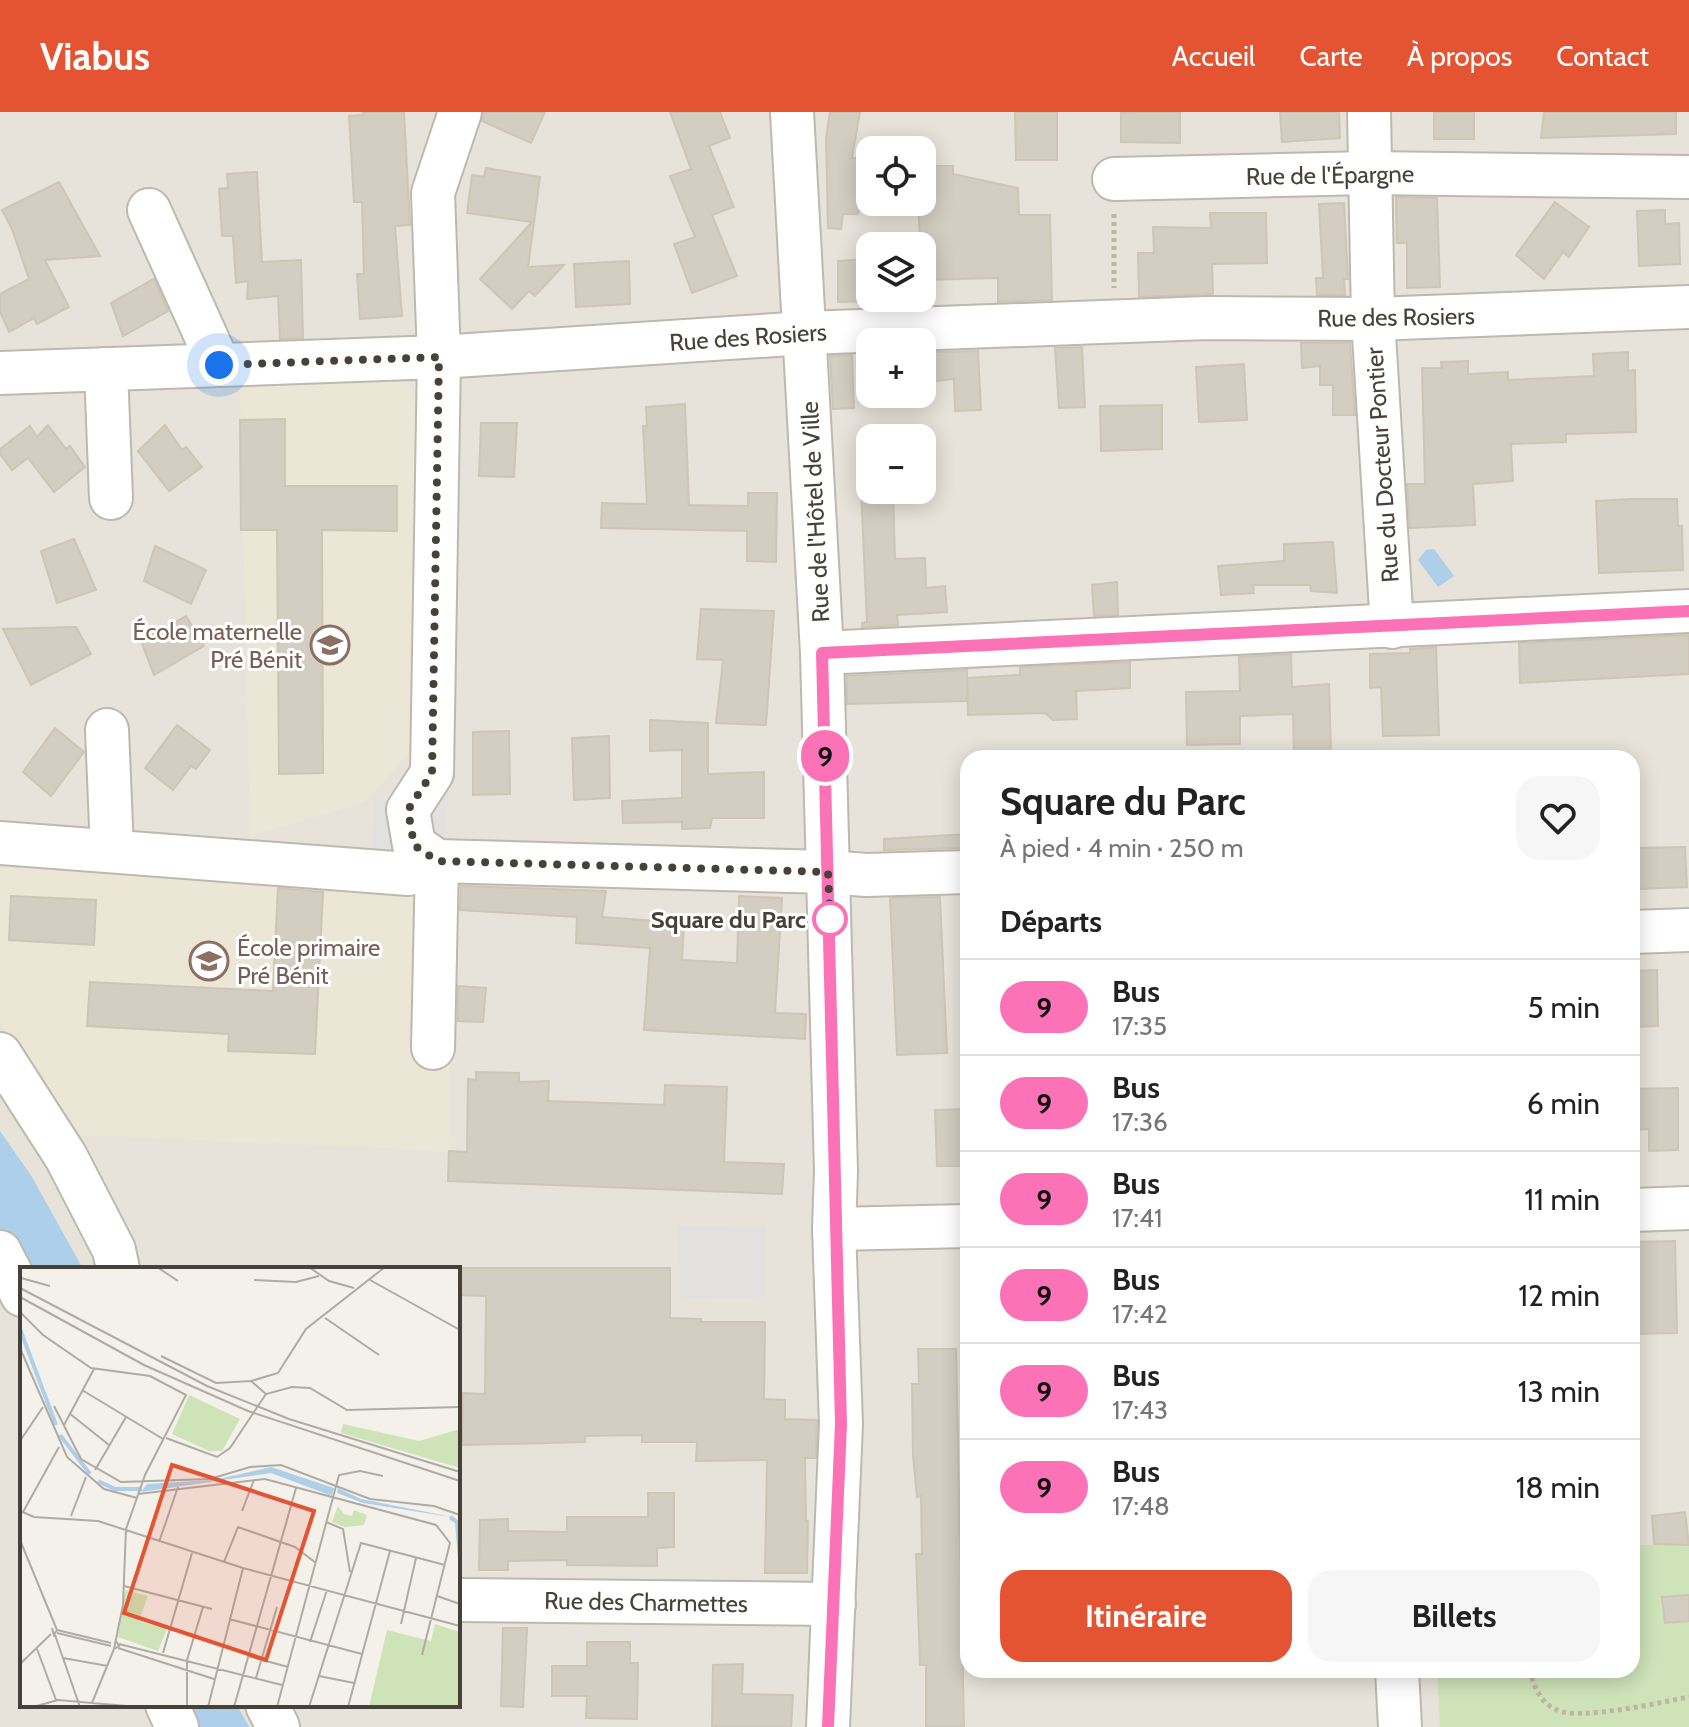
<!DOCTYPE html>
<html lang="fr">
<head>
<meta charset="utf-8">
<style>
  body { margin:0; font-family:Cabin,sans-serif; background:#f6f6f6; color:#222; height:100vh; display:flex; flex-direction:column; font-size:30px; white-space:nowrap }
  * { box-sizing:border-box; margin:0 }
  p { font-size:26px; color:#767676 }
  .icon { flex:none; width:44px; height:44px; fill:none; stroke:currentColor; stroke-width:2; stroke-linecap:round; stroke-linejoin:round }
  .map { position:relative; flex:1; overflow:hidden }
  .details { position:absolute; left:960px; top:638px; width:680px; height:928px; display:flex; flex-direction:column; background:#fff; border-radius:24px; box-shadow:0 4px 20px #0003 }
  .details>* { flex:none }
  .badge { padding:0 16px; border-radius:26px; font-size:28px; line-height:52px }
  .tools { position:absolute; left:856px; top:24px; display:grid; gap:16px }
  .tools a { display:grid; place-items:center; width:80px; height:80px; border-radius:16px; background:#fff; box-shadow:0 4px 20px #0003; font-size:40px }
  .you { position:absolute; width:40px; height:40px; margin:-20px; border:6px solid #fff; border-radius:50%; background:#1a73e8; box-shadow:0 0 0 12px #1a73e833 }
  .map>.badge { position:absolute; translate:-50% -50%; box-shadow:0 0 0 4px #fff }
  h2 { padding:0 40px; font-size:30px; line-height:72px }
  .round { display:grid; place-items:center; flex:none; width:84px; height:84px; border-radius:24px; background:#f6f6f6 }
  .overview { display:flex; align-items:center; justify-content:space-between; height:136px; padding:0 40px }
  h1 { font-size:38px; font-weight:700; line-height:60px }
  .action { display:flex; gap:16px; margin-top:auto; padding:16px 40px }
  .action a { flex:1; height:92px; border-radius:24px; background:#e45332; color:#fff; font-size:32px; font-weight:700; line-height:92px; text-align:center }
  .action a+a { background:#f6f6f6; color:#222 }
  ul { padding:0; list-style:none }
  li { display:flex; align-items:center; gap:24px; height:96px; padding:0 40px; border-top:2px solid #e0e0e0 }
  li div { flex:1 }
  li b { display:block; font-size:30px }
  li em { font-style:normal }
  li .badge { min-width:88px; font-weight:700; text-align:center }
  header { display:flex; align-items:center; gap:48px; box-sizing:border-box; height:112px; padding:0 40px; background:#e45332; color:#fff }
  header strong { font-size:38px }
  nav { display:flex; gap:44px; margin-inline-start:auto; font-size:28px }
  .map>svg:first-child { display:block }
</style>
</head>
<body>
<header>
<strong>Viabus</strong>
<nav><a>Accueil</a><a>Carte</a><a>À propos</a><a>Contact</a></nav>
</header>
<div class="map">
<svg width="1689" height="1615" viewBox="0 0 1689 1615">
  <rect width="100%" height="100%" fill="#f4f1eb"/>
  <path fill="#e7e3da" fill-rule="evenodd" d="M0 0H1689V1615H0ZM870 38H922V90H870ZM870 134H922V186H870ZM870 230H922V282H870ZM870 326H922V378H870ZM968 646H1632V1558H968ZM22 1157H458V1593H22Z"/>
  <g fill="#ebe6d6">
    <polygon points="388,264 406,268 419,289 417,428 411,638 366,690 250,724 240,275"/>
    <polygon points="0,750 406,770 420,787 450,943 449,1039 67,1022 0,911"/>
  </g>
  <polygon fill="#cee3b8" points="1632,1433 1689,1433 1689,1615 1440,1615 1437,1558 1632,1558"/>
  <g fill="#e3e1df">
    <polygon points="429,679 447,679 446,738 394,727 393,751 372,751 375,688 396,689"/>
    <polygon points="677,1113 766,1116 766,1185 681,1187"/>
  </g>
  <g fill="#aecfea">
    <polygon points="1434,437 1454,464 1438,475 1418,448 1426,438"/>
    <polygon points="0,1019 32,1065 83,1157 25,1157 19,1140 0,1116"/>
    <polygon points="178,1593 237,1593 249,1615 188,1615"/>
  </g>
  <g fill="#d4cdc1" stroke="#cec5b5" stroke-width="2">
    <polygon points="363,0 404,0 410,113 395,114 402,204 360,207 357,162 364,162 362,90 354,90 349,4 363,3"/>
    <polygon points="483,0 545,0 531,31 482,9"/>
    <polygon points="670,0 720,0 730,26 709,34 734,95 712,103 737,164 692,181 674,132 695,125 670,64 691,57"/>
    <polygon points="830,0 860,0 852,46 870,46 870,98 858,99 858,102 843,102 841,117 828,116 826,26"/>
    <polygon points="1015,0 1057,0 1057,48 1016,48"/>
    <polygon points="1135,0 1180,0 1180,31 1121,30 1121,1"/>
    <polygon points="1280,0 1339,0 1340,26 1282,30"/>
    <rect x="1434" y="0" width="40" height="27"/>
    <polygon points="1544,0 1676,0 1676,22 1541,26"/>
    <polygon points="922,54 953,54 953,62 1018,76 1019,103 1050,103 1052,188 998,190 998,166 922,168 918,90 922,90"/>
    <polygon points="486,56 540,65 528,155 564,153 535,184 529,179 512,197 480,167 532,110 467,101 472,63 484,65"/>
    <polygon points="257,60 262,150 301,148 303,226 280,227 278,184 247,187 248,169 236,171 233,124 222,124 219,77 228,76 227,62"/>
    <polygon points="59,70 100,144 45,148 69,195 37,212 34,206 9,220 0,200 0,182 29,167 12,117 2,98"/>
    <polygon points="1396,85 1437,86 1440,175 1407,176 1407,131 1397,131"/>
    <polygon points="1555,90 1589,115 1569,145 1563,140 1544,167 1516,143"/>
    <polygon points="1344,91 1348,167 1344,167 1345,183 1317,183 1316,166 1323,166 1319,92"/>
    <polygon points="1665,98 1665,112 1679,111 1680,152 1639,154 1637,99"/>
    <polygon points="1210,101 1266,101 1267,151 1212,152 1213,182 1139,185 1138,141 1154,141 1153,115 1211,116"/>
    <polygon points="870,147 870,189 838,190 838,149"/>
    <polygon points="629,149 630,192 576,195 574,152"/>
    <polygon points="154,167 168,199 123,224 111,191"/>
    <polygon points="1301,231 1350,231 1355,303 1333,303 1333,273 1320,273 1320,254 1302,256"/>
    <polygon points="1082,235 1085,295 1059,296 1055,236"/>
    <polygon points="978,239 981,298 955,299 954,267 935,269 933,240"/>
    <polygon points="1628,240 1628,259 1635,258 1636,320 1566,322 1566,330 1511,332 1513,369 1473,372 1475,413 1410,416 1407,372 1425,372 1422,256 1442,256 1441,250 1468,249 1468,262 1508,260 1508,268 1594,264 1593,242"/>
    <polygon points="852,243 854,296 833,297 830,244"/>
    <polygon points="1244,252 1247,308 1199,310 1196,255"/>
    <polygon points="685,292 689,393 748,394 748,381 777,381 776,450 747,449 747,419 601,416 602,391 647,392 643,314 647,314 646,295"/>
    <polygon points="1162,293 1162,337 1101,339 1100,294"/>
    <polygon points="285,307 285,374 397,374 397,419 322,418 323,661 279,662 277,418 241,418 240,308"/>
    <polygon points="481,311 517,311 514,365 479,364"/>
    <polygon points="48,313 66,337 70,334 85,355 54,380 28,346 12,358 0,342 0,337 30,314 37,325"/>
    <polygon points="165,313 182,338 186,335 202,355 169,379 138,339"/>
    <polygon points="861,378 893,378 895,447 925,446 926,476 945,474 947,500 897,503 898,513 862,515 862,511 867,510"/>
    <polygon points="1632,387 1677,387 1678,414 1682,414 1683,458 1599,461 1596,389"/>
    <polygon points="74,427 96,478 57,491 41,439"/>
    <polygon points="1333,430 1337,481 1311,479 1310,473 1253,473 1254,481 1221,483 1218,454 1284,449 1284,432"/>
    <polygon points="155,434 206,458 191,492 144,469"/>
    <polygon points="1117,470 1118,503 1094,504 1092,473"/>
    <polygon points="701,497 774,499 766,613 716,611 723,548 697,547"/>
    <polygon points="186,504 204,534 154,563 141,529"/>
    <polygon points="76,515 91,542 31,573 3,517"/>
    <polygon points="1689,523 1689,562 1520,571 1519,531"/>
    <polygon points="1436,535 1439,623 1383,624 1381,575 1370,576 1370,542 1410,541 1410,537"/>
    <polygon points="1291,542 1292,575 1329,572 1331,641 1294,642 1293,602 1240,604 1240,632 1187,633 1186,580 1240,579 1239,545"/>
    <polygon points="1130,550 1130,576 1076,579 1077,607 1053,608 1045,601 968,603 967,566 1020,563 1020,555"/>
    <polygon points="967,558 967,589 847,592 847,564"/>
    <polygon points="650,608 708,611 708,662 764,660 764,706 712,706 710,716 682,717 682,710 623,711 622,689 682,686 682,638 650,639"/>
    <polygon points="177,613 210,638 196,657 191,654 173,678 145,656"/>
    <polygon points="55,616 84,640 51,684 23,660"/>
    <polygon points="509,619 510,682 473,683 473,620"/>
    <polygon points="609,624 610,686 574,688 572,626"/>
    <polygon points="968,722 968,736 884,738 884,727"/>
    <polygon points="1685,735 1687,775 1639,777 1639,770 1632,770 1632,736"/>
    <polygon points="461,774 606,779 602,805 684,811 682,848 737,851 739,784 782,786 775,901 806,902 805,927 644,918 650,836 576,831 577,805 460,798"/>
    <polygon points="278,776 323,780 315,942 228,939 229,922 87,914 90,870 273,879"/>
    <polygon points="11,784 96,788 94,833 9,828"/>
    <polygon points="940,785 947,941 897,943 890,786"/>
    <polygon points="1657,858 1658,914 1632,915 1632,859"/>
    <polygon points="458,874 486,876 483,910 458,909"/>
    <polygon points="476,960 519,961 519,970 549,969 548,989 664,993 665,973 727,975 724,1050 784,1052 782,1082 448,1069 449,1039 467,1040 468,967 476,968"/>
    <polygon points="1678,976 1678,1038 1649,1039 1649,1017 1632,1018 1632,977"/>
    <polygon points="968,997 968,1054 937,1054 935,998"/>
    <polygon points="1675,1129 1677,1221 1632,1222 1632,1130"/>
    <polygon points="458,1156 670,1156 670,1206 701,1207 701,1210 765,1210 764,1287 785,1288 785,1307 817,1308 816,1346 805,1346 806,1409 808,1409 807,1461 765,1461 767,1348 696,1349 697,1330 642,1330 642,1323 585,1324 585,1330 462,1333 463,1281 485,1282 486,1184 458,1183"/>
    <polygon points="918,1237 956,1237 964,1615 926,1615 926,1553 920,1553 916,1442 922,1442 921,1384 917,1385 913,1343 912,1272 919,1272"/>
    <polygon points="648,1381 674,1381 674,1435 657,1436 657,1454 567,1453 567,1448 508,1449 508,1458 479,1458 480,1408 508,1407 508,1419 567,1420 567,1405 648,1405"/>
    <polygon points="1685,1400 1689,1433 1654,1432 1652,1404"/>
    <polygon points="1689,1483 1689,1509 1665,1511 1662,1485"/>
    <polygon points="503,1516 527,1516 523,1595 501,1594"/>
    <polygon points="587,1530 630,1530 630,1551 638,1551 637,1607 586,1606 587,1584 552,1584 552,1554 587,1554"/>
    <polygon points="743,1552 742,1582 793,1583 791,1615 712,1615 713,1553"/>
  </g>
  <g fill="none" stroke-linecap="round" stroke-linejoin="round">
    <g stroke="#beb9ae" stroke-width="46">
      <g id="minor">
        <polyline points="792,0 822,541 836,1059 834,1117 841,1312 828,1615"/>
        <polyline points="1369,0 1373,207 1392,515"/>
        <polyline points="1114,67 1369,61 1689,65"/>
        <polyline points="149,98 219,253"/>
        <polyline points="106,257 111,386"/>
        <polyline points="0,261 439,245 806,221 1207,206 1373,207 1689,195"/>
        <polyline points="822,541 1689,499"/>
        <polyline points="107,618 112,738"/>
        <polyline points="0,731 408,762 437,749 828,760 866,763 968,760"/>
        <polyline points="437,749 414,733 408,698 432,661 439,245 433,81 460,0"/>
        <polyline points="1632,820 1689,818"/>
        <polyline points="433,936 437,749"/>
        <polyline points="0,942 66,1045 114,1138 118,1157"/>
        <polyline points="1632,1098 1689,1096"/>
        <polyline points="834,1117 968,1114"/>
        <polyline points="0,1140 22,1183"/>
        <polyline points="458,1488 834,1492"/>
        <polyline points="1397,1558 1400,1615"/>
        <polyline points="167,1593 177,1615"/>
        <polyline points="267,1593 278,1615"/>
      </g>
    </g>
    <g stroke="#bfb5a1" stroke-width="5" stroke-dasharray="4 4" stroke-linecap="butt">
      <polyline points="1114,102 1114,176"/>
      <path d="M1529 1558C1535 1575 1539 1590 1557 1598 1578 1609 1663 1590 1689 1585"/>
    </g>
    <use href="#minor" stroke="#fff" stroke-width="42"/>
  </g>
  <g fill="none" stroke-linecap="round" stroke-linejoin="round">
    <g stroke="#fff" stroke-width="18">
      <polyline id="line" points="828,1615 841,1312 822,541 1689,499"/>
    </g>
    <use href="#line" stroke="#fc72b6" stroke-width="12"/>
    <polyline stroke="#474239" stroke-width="8" stroke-dasharray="0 14.4" points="219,253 439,245 432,661 408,698 414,733 437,749 828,760 830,807"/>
  </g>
  <defs>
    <g id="school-ring" transform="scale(2)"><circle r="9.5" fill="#fff" stroke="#8d6e63" stroke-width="1.5"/><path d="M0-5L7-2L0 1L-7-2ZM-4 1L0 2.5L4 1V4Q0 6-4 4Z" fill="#8d6e63"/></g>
  </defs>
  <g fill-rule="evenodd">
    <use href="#school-ring" x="330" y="533"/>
    <use href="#school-ring" x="209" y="849"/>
  </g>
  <circle fill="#fff" stroke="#fc72b6" stroke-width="4" cx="830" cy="807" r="16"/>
  <g text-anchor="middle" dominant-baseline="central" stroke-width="6" stroke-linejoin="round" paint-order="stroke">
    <g font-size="24" fill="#474239" stroke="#fff">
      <text transform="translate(1330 63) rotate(-1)">Rue de l'Épargne</text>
      <text transform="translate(1396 205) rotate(-1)">Rue des Rosiers</text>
      <text transform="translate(748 225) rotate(-4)">Rue des Rosiers</text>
      <text transform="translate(1382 353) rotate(-94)">Rue du Docteur Pontier</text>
      <text transform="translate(815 400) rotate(-93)">Rue de l'Hôtel de Ville</text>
      <text transform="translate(646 1490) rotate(1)">Rue des Charmettes</text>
    </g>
    <g font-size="24" fill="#785e54" stroke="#fff" text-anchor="end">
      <text x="302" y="519">École maternelle<tspan x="302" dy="28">Pré Bénit</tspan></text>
      <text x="237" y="835" text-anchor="start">École primaire<tspan x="237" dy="28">Pré Bénit</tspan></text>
    </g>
    <g font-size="24" font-weight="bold" fill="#474239" stroke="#fff" text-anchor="end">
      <text x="806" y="807">Square du Parc</text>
    </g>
  </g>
  <g transform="translate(20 1155)">
    <rect width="440" height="440" fill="#f4f1eb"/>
    <path d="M169 128 220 152 202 184H189L152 167ZM323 157 399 174 440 162V201L321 166ZM318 239 324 247 332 249 334 243 347 248 344 258 325 260 312 255ZM105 323 128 329 119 354 147 362 138 384 98 370ZM415 357 440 365V440H349L367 363 411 374Z" fill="#cee3b8"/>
    <path d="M251 200 314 221 312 229 251 206 121 225 127 217 194 213ZM318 221 341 232 437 251 343 236 317 226Z" fill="#aecfea"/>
    <path fill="none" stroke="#aecfea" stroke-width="4" d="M0 62 36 158M40 168 70 207M78 214 95 222H122M430 250 437 255 440 292"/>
    <path fill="none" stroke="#afaba4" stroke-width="2" d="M137 0 158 14M289 0 309 14 334 21M1 11 30 19M234 13 276 15 299 9M350 13 440 63M0 21 187 119 269 152 440 205M0 30 124 98 228 144 440 214M0 45 23 68 71 101 130 109 166 128 125 208 106 262 103 338 94 382 99 379 96 374M305 51 359 88M0 81 47 190 84 222 117 231M141 89 196 116 231 114M62 123 143 172M246 127 231 114 258 106 286 62 365 0M34 139 61 192 101 215 190 212 230 200 261 198 350 232 414 239 440 248M49 146 89 178M44 158 74 102M146 171 197 190 210 181 246 127 272 120 290 121 327 143 440 140M0 174 23 140M75 203 106 150M118 227 245 212 416 258 430 276 402 388M0 244 14 250 78 254 223 301 440 359M222 244 234 213M3 245 39 180M51 249 66 210M306 255 323 262 330 305M0 273 37 363 34 368 32 361M139 275 158 220M204 295 218 260 275 280 296 296M104 319 192 342M417 329 440 337M209 352 342 387M381 357 396 291M37 363 91 376M37 366 91 379M35 368 60 440M290 375 307 323M99 377 262 418M98 381 194 412M17 382 36 433M143 386 172 286M228 389 268 400M43 391 88 399M0 397 31 367M299 409 334 416M236 411 257 340M72 436 94 382M167 439V393L183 340M13 440 38 433 118 440M188 440 223 301M214 440 276 221M257 440 319 208 340 204 363 209M289 440 341 276 425 298M328 440 370 284"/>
    <path fill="#e45332" fill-opacity="0.15" stroke="#e45332" stroke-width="4" d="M152 198 294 244 246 393 104 346Z"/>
    <rect width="440" height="440" fill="none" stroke="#474239" stroke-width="4"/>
  </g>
</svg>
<div class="tools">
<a><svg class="icon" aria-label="locate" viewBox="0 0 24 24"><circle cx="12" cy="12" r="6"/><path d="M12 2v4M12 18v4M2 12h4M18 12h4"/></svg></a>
<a><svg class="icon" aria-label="layers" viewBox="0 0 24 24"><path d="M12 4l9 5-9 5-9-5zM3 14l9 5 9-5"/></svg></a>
<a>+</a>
<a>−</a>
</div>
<div class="you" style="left:219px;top:253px"></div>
<b class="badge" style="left:825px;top:644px;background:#fc72b6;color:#111">9</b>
<section class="details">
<div class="overview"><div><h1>Square du Parc</h1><p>À pied · 4 min · 250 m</p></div><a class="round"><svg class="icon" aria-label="heart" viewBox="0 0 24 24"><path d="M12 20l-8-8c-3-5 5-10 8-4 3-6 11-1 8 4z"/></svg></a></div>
<h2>Départs</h2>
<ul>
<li><span class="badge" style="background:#fc72b6;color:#111">9</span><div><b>Bus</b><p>17:35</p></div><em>5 min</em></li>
<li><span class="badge" style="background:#fc72b6;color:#111">9</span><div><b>Bus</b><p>17:36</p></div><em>6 min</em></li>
<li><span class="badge" style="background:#fc72b6;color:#111">9</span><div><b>Bus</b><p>17:41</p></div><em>11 min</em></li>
<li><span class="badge" style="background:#fc72b6;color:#111">9</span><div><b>Bus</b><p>17:42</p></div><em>12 min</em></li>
<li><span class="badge" style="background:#fc72b6;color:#111">9</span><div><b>Bus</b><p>17:43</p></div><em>13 min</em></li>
<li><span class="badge" style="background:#fc72b6;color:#111">9</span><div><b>Bus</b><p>17:48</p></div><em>18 min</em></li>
</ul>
<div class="action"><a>Itinéraire</a><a>Billets</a></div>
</section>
</div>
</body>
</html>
